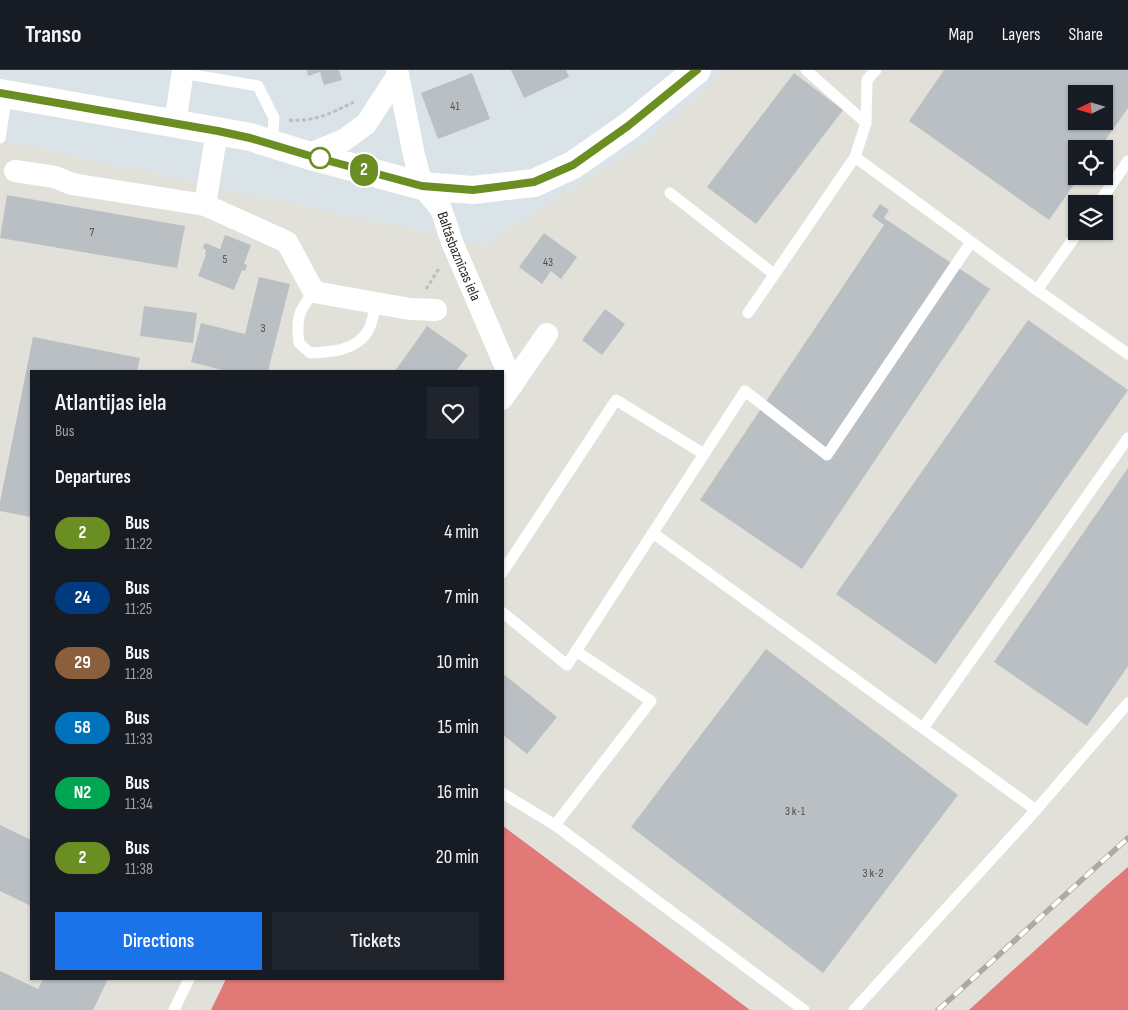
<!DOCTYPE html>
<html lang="en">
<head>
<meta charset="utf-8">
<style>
  body { margin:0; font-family:"Sofia Sans Condensed",sans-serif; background:#20242c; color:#f1f3f6; height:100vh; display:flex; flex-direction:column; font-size:19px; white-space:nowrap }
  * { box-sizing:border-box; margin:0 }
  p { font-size:16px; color:#9ea1a6 }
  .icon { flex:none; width:28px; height:28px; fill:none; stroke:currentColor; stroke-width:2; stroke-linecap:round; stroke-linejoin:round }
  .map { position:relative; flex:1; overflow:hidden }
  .sheet { position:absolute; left:30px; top:300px; width:474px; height:610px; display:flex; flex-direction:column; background:#171b24; border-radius:0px; box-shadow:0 1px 4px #0004 }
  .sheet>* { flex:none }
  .badge { padding:0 10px; border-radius:16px; font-size:18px; line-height:32px }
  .needle { width:32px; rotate:265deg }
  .tools { position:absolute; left:1068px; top:15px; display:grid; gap:10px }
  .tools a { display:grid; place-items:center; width:45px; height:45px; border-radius:0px; background:#171b24; box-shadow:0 1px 4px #0004; font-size:25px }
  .map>.badge { position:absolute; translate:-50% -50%; box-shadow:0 0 0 2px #fff }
  h2 { padding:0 25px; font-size:19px; line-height:45px }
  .round { display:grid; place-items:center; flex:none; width:52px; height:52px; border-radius:0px; background:#20242c }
  .overview { display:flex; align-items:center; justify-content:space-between; height:85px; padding:0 25px }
  h1 { font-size:24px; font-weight:600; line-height:38px }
  .button { display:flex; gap:10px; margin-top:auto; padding:10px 25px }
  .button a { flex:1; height:58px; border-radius:0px; background:#1a73e8; color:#fff; font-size:20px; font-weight:600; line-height:58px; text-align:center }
  .button a+a { background:#20242c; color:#f1f3f6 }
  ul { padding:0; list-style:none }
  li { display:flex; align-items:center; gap:15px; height:65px; padding:0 25px }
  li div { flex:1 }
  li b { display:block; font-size:19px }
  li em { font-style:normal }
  li .badge { min-width:55px; font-weight:700; text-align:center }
  header { display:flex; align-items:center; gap:30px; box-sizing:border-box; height:70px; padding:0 25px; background:#171b24; border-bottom:1px solid #363941 }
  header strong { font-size:24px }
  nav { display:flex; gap:28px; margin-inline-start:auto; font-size:18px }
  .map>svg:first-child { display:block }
</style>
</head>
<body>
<header>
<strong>Transo</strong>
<nav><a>Map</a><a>Layers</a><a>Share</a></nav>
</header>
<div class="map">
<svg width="1128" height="940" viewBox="0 0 1128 940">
  <rect width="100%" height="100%" fill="#dae4e8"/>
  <path fill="#e1e1da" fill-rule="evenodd" d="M725 0H1128V797L969 940H750L503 756 502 301H31V909H226L211 940H0V70L484 175 650 69ZM1076 24H1104V51H1076ZM1076 79H1104V106H1076ZM1076 134H1104V161H1076Z"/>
  <g fill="#e17a77">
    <polygon points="503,756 750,940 211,940 226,909 502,909"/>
    <polygon points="1128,797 1128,940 969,940 1107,815"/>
  </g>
  <g fill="#babfc4" fill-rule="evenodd">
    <polygon points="307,0 339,0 342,10 324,15 320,2 308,6"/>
    <polygon points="511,0 566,0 569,7 524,28"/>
    <path d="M944 0H1128V38L1099 79H1076V106H1080L1049 150 909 51ZM1076 24H1104V51H1076Z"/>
    <polygon points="472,3 490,49 438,69 421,23"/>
    <polygon points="794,3 843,40 756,154 707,117"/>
    <polygon points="7,125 185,156 177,198 0,168"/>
    <polygon points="880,134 889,140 884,148 990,219 802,499 700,430 884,155 872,146"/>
    <polygon points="544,163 577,187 561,209 551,201 542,214 519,197"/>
    <polygon points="225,165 251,175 244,194 247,195 245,201 242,200 234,220 198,206 206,185 205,184 206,180 203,178 205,173 220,179"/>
    <polygon points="259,207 290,214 268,301 226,301 191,292 201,253 245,264"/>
    <polygon points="144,236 197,243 193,273 140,266"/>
    <polygon points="605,239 625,254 602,285 582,270"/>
    <polygon points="1028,250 1128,320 936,594 836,524"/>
    <polygon points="427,256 468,285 456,301 395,301"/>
    <polygon points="33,267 140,288 137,301 31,301 31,447 0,441 0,432"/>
    <polygon points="1128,398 1128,596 1087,656 994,592"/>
    <polygon points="766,579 958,725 823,903 631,757"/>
    <polygon points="502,603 557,647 527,684 502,664"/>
    <polygon points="0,755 31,770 31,836 0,821"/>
    <polygon points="0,901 38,919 43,909 108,909 93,940 0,940"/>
  </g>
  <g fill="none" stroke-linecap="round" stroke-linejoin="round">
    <g stroke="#bebebe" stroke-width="3" stroke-dasharray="4 2.5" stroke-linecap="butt">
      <path d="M289 50C315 52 331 43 354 32"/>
      <polyline points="426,219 440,197"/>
    </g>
    <g stroke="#fff" stroke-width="11">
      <polyline points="806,0 866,53"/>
      <polyline points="876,0 867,10 866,53 855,87 1037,220 1079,161"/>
      <polyline points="182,3 258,16 274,48 272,74"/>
      <polyline points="0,68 7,25"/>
      <polyline points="670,123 774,204"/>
      <polyline points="1098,134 1128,91"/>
      <polyline points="1037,220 1128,284"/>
      <path d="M314 222C298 241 296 249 299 273L310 283C332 282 355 281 368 261 372 254 374 242 376 234"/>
      <polyline points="748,243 855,87"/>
      <polyline points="653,463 1036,740 1128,633"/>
      <polyline points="502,503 616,330 704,384"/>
      <polyline points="502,542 567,595 745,321 827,385 971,172"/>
      <polyline points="576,581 651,631 555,755 804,940"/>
      <polyline points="923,658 1128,368"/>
      <polyline points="502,723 555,755"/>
      <polyline points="174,940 189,909"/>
      <polyline points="854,940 1036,740"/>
    </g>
    <g stroke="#fff" stroke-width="22">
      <path id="s1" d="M397 0 414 85 422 116 441 139 452 172 513 314"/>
      <polyline points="175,54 183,0"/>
      <polyline points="217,61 205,135 287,172 314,222 410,239 436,240"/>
      <polyline points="307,85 344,70 366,54 398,5"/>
      <polyline points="15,101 55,107 72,114 205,135"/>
      <polyline points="502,329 547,264"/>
    </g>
    <polyline stroke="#fff" stroke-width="28" points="0,23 217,61 250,67 307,85 422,116 473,120 534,113 573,95 629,56 697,0"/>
    <g stroke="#b0a99e" stroke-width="5.5">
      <polyline id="rail" points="938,940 1128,768"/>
    </g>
    <use href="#rail" stroke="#fff" stroke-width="4" stroke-dasharray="11" stroke-linecap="butt"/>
  </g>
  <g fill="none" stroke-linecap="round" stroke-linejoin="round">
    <g stroke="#fff" stroke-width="11">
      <polyline id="line" points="0,23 218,61 250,68 307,85 422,116 473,120 519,114 534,112 573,95 628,56 697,0"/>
    </g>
    <use href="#line" stroke="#6b8e23" stroke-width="8"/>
  </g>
  <circle fill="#fff" stroke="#6b8e23" stroke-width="2.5" cx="320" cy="88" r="10"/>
  <g text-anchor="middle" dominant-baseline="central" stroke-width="4.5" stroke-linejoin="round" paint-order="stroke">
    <g font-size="12" fill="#4c4d4e">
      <text x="455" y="36">41</text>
      <text x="92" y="162">7</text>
      <text x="225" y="189">5</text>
      <text x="548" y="192">43</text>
      <text x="263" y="258">3</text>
      <text x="795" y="741">3 k-1</text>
      <text x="873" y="803">3 k-2</text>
    </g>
    <g font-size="15" fill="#272727" stroke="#fff">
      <text stroke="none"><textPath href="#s1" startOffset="199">Baltāsbaznīcas iela</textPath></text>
    </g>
  </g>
</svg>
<div class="tools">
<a><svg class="needle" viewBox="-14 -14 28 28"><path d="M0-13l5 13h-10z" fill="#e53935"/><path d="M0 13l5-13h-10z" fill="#9ea1a6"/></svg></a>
<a><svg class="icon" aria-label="locate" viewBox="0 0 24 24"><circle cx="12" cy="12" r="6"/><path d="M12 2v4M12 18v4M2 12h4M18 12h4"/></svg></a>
<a><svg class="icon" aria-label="layers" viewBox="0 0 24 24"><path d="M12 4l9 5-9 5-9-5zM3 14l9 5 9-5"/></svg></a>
</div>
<b class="badge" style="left:364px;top:100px;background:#6b8e23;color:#fff">2</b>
<section class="sheet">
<div class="overview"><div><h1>Atlantijas iela</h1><p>Bus</p></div><a class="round"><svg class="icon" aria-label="heart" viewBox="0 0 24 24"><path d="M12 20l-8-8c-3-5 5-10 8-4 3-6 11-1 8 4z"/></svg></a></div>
<h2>Departures</h2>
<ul>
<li><span class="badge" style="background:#6b8e23;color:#fff">2</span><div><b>Bus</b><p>11:22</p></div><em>4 min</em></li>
<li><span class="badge" style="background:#003b80;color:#fff">24</span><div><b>Bus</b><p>11:25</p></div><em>7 min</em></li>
<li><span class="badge" style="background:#8b5e3c;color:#fff">29</span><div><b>Bus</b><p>11:28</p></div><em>10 min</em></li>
<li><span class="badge" style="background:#0072bc;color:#fff">58</span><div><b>Bus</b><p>11:33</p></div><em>15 min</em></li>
<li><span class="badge" style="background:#00a651;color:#fff">N2</span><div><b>Bus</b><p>11:34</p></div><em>16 min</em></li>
<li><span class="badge" style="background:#6b8e23;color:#fff">2</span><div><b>Bus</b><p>11:38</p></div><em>20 min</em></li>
</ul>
<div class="button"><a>Directions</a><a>Tickets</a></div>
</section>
</div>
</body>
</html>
